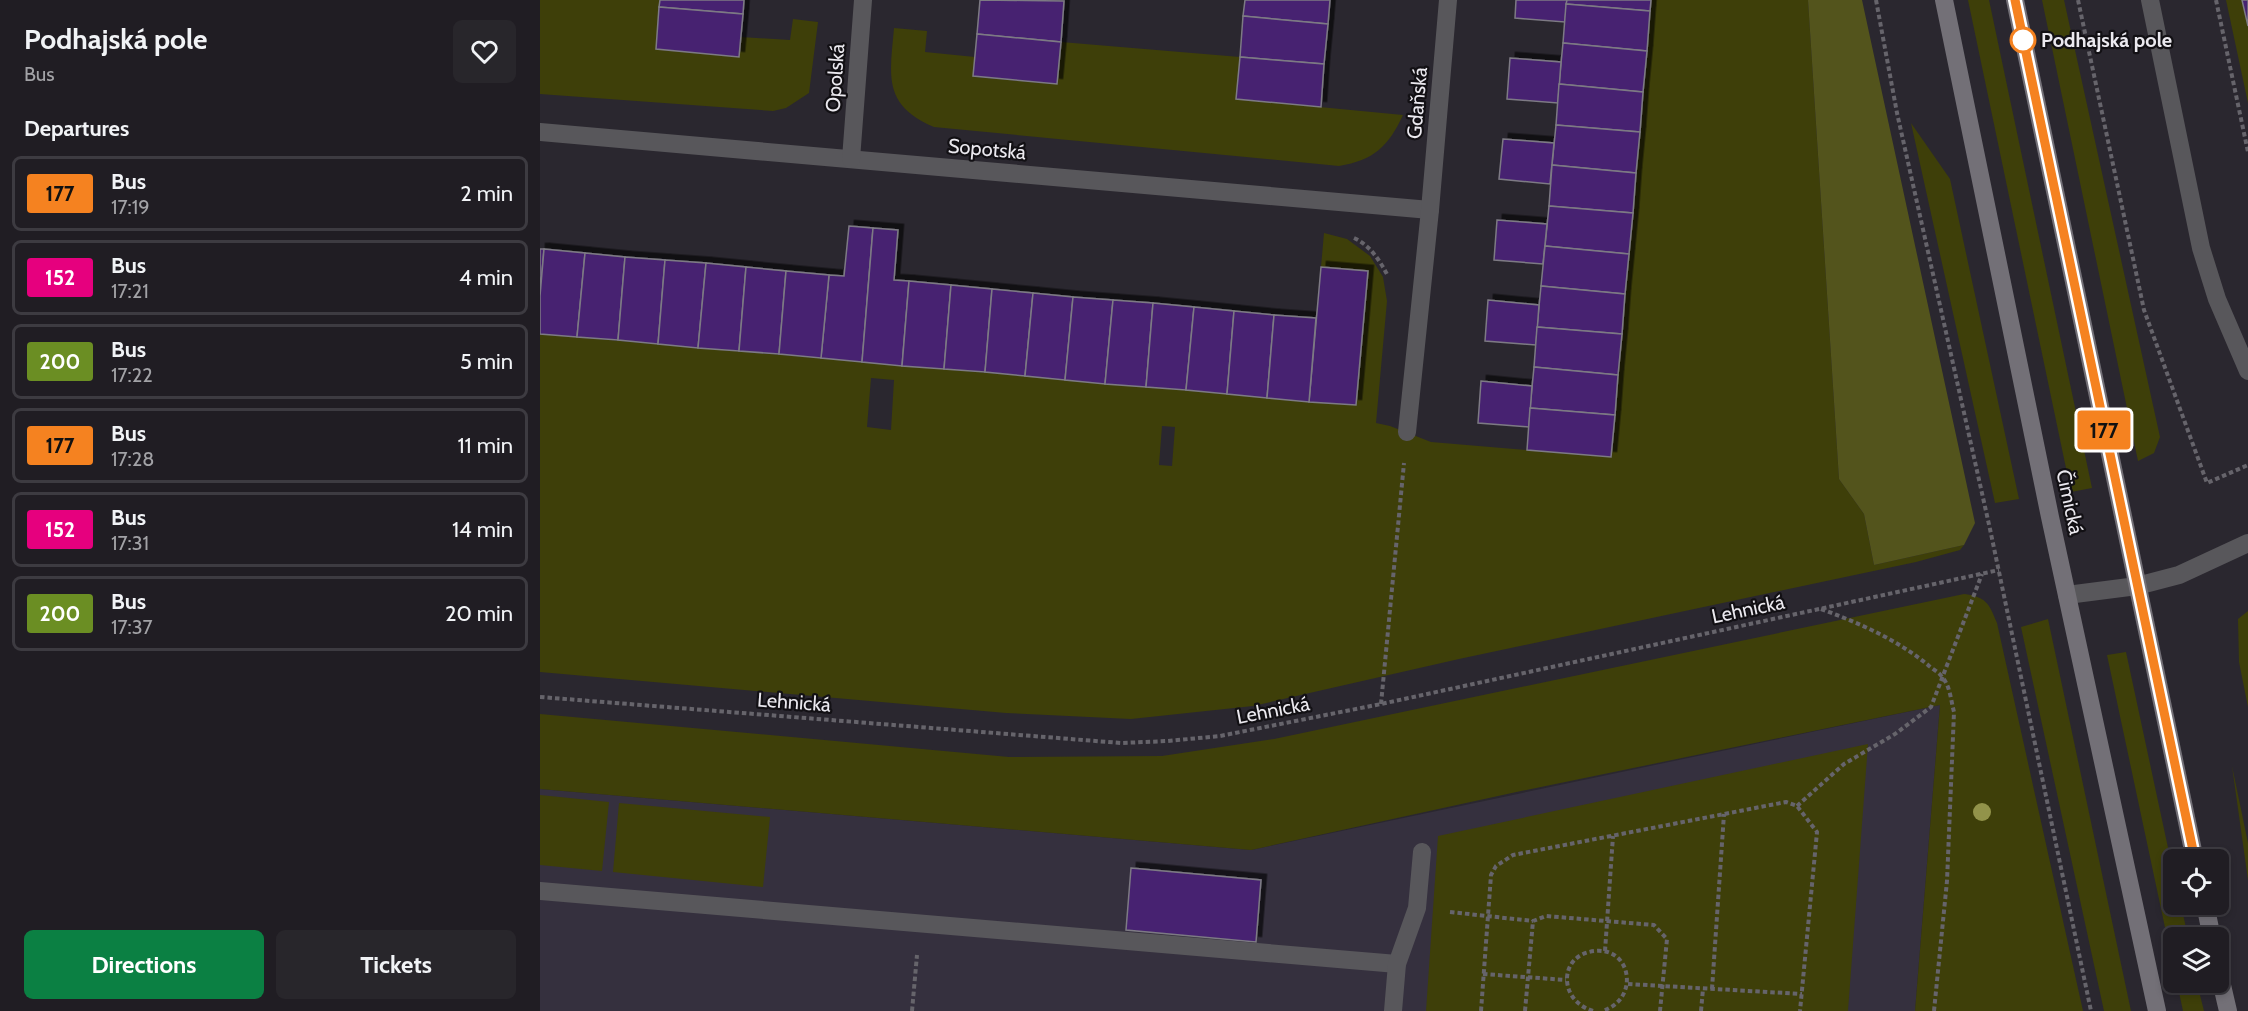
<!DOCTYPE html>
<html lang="en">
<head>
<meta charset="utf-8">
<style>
  body { margin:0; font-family:Cabin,sans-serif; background:#28262b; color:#f1f3f6; height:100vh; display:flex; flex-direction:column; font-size:22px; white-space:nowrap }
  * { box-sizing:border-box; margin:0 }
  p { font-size:20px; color:#a2a2a6 }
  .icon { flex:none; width:33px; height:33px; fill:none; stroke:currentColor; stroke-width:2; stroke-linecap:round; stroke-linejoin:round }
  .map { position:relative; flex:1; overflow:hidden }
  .sheet { display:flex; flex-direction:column; background:#201d23; width:540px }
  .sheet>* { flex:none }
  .badge { padding:0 12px; border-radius:4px; font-size:21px; line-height:39px }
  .fabs { position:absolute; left:1623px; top:849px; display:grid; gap:12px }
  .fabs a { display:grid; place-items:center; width:66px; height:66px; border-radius:9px; background:#201d23; box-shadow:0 3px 9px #0003,0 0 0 2px #3d3b41; font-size:30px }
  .map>.badge { position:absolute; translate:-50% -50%; box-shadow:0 0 0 3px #fff }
  h2 { padding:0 24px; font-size:22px; line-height:54px }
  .round { display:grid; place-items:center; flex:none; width:63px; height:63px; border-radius:9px; background:#28262b }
  .head { display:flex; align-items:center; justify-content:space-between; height:102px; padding:0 24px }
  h1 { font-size:28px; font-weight:700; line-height:45px }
  .primary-button { display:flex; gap:12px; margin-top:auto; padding:12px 24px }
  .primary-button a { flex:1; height:69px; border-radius:9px; background:#0b8043; color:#fff; font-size:24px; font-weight:700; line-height:69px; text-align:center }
  .primary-button a+a { background:#28262b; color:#f1f3f6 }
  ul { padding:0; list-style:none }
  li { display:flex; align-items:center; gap:18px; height:75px; margin:0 12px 9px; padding:0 12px; border:3px solid #3d3b41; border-radius:9px }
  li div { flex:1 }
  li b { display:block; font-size:22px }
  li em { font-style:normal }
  li .badge { min-width:66px; font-weight:700; text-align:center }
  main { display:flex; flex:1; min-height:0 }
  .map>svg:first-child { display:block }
</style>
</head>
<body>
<main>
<section class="sheet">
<div class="head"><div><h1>Podhajská pole</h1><p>Bus</p></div><a class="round"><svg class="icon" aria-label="heart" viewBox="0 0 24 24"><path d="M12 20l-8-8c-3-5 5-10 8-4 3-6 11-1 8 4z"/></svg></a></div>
<h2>Departures</h2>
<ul>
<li><span class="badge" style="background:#f58220;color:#111">177</span><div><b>Bus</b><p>17:19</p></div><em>2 min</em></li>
<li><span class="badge" style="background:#e6007e;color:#fff">152</span><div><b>Bus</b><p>17:21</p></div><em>4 min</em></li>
<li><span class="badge" style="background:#6b8e23;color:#fff">200</span><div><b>Bus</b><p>17:22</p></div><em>5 min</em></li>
<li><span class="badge" style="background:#f58220;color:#111">177</span><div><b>Bus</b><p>17:28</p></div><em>11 min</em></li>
<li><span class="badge" style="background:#e6007e;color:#fff">152</span><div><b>Bus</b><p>17:31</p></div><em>14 min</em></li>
<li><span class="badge" style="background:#6b8e23;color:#fff">200</span><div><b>Bus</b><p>17:37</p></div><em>20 min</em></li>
</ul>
<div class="primary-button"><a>Directions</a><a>Tickets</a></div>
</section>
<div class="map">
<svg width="1708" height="1011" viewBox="0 0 1708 1011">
  <defs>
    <filter id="shadow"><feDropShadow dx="5.5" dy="-5.5" stdDeviation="0" flood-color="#0009"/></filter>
  </defs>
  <rect width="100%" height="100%" fill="#2a272f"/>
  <polygon fill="#35303e" points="1400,705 1375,1011 0,1011 0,789 711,850"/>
  <g fill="#3e3f09" fill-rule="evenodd">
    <polygon points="0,0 120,0 116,49 199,57 201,37 250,40 253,19 278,22 269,93 246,108 233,111 0,94"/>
    <path d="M1111 0H1268L1299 479 1324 514 1334 565 1424 545 1420 550 1376 562 919 659 713 706 591 719 466 713 0 672V334L816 405 828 271 781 267 784 233 807 239 830 256 843 277 847 301 836 423 850 426 891 442 1071 457ZM331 378 354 380 351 430 327 427ZM622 426 635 427 632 466 619 465Z"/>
    <polygon points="1428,0 1449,0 1552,488 1531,492"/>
    <polygon points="1502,0 1524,0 1620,437 1614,453 1598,461"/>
    <polygon points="1686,0 1702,0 1708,26 1708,103"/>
    <path d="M354 28 387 31 385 52 435 57 434 77 517 84 521 42 700 57 697 99 863 115C848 147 834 160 799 166L394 127C342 105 350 75 354 28Z"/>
    <polygon points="1371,123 1410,179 1479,499 1455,503"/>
    <path d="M1424 594C1446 597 1449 603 1457 623L1543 1011H1375L1400 705 981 791 711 850 0 789V714L469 757 622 756 734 739Z"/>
    <polygon points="1708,611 1708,707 1699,662 1698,619"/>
    <polygon points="1508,619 1591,1011 1564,1011 1481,627"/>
    <polygon points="1586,652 1633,871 1634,904 1641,905 1648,937 1634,938 1633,965 1567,655"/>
    <polygon points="1328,744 1308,1011 886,1011 898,836"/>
    <polygon points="1692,766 1708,843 1708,880"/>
    <polygon points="0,795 69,802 62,871 0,865"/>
    <polygon points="79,803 230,817 223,887 73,872"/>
    <polygon points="1637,983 1657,983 1664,1011 1643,1011"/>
  </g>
  <polygon fill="#53541c" points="1268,0 1322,0 1435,523 1424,545 1334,565 1324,514 1299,479"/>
  <g fill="#472371" stroke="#7d7a84" stroke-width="1.5" filter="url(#shadow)">
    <polygon points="120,0 204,0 203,14 119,7"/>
    <polygon points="440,0 524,1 521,42 437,34"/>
    <polygon points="705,0 790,0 788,24 703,16"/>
    <polygon points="976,0 1027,0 1025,22 975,18"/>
    <polygon points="1027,0 1111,0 1110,11 1026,4"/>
    <polygon points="1702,0 1708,0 1708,26"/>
    <polygon points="1026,4 1110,11 1107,51 1023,43"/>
    <polygon points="119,7 203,14 199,57 116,49"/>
    <polygon points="703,16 788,24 784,64 700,57"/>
    <polygon points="437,34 521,42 517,84 433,76"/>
    <polygon points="1023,43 1107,51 1103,92 1019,84"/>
    <polygon points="700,57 784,64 781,107 696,99"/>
    <polygon points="970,58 1021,62 1018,103 967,99"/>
    <polygon points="1019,84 1103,92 1100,132 1016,125"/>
    <polygon points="1016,125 1100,132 1096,173 1012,165"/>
    <polygon points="963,139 1014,143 1010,184 959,179"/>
    <polygon points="1012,165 1096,173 1093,213 1009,206"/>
    <polygon points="1009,206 1093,213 1089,254 1005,246"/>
    <polygon points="957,220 1007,224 1003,264 954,260"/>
    <polygon points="309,226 333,228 322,362 281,358 289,275 304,276"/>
    <polygon points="333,228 358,230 354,280 369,281 362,366 322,362"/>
    <polygon points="1005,246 1089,254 1085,294 1001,286"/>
    <polygon points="0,249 4,249 0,296"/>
    <polygon points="4,249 45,253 37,337 0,334 0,296"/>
    <polygon points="45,253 85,257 78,340 37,337"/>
    <polygon points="85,257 125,260 118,344 78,340"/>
    <polygon points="125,260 166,263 158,348 118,344"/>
    <polygon points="166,263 206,267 199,351 158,348"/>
    <polygon points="206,267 246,271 239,354 199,351"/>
    <polygon points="781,267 828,271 816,405 769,402"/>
    <polygon points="246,271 289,275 281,358 239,354"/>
    <polygon points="369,281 411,285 404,369 362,366"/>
    <polygon points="411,285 452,289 445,372 404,369"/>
    <polygon points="1001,286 1085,294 1082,334 997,327"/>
    <polygon points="452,289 493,293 485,376 445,372"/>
    <polygon points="493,293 533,297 525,380 485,376"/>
    <polygon points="533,297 573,300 565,384 525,380"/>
    <polygon points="573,300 613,303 606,387 565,384"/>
    <polygon points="948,300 999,305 996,345 945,341"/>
    <polygon points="613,303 654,307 646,390 606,387"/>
    <polygon points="654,307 694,311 687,394 646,390"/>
    <polygon points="694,311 734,315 727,398 687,394"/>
    <polygon points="734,315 776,318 769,402 727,398"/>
    <polygon points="997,327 1082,334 1078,375 994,367"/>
    <polygon points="994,367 1078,375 1075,415 990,408"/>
    <polygon points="941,381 992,386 989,427 938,423"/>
    <polygon points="990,408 1075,415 1071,457 987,450"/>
    <polygon points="591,868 721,880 716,942 586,930"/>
  </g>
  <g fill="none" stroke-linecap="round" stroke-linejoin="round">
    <g stroke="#66646b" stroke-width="4" stroke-dasharray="4.5 3" stroke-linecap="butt">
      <polyline points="1336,0 1357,113 1450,529 1551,1011"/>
      <polyline points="1538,0 1604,310 1667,483 1708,465"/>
      <polyline points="1676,0 1708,152"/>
      <path d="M814 238C830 245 840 261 848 276"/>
      <path d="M1281 609C1319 623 1356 639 1388 665 1392 669 1399 672 1402 677 1410 685 1411 701 1414 712L1407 881 1394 1011"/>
      <polyline points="0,697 581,743 628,741 680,736 841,704 1459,570"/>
      <polyline points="841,704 864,463"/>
      <polyline points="1257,806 1304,764 1355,734 1391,707 1442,574"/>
      <polyline points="910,912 993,921"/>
      <polyline points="1065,951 1073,836"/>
      <polyline points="943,974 1026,980"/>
      <polyline points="1088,984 1262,994"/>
      <polyline points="1172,989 1184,814"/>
      <polyline points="372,1011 377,955"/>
      <polyline points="941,1011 951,875 956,866 973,855 1246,802 1257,806 1277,832 1260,1011"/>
      <polyline points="985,1011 993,921 1006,916 1114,925 1127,939 1120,1011"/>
      <path d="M1053 1011C1017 1000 1019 954 1055 951 1092 947 1100 1000 1062 1011"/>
      <polyline points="1161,1011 1163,989"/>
    </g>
    <g stroke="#58575b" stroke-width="18">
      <polyline points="0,891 857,964"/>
      <polyline points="853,1011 857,964 877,908 882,852"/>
    </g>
    <g stroke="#58575b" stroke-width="18">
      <polyline points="1610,0 1661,248 1677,299 1708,371"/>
      <polyline points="0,132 890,210"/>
      <polyline points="311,159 323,0"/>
      <polyline points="867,432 890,210 908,0"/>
      <polyline points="1527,595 1597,586 1639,575 1708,543"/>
    </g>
    <g stroke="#737077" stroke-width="18">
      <polyline points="1404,0 1510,517 1617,1011"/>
      <polyline points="1475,0 1655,860"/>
      <polyline points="1665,904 1672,938"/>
      <polyline points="1678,968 1688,1011"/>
    </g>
  </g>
  <circle fill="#92934a" cx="1442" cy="812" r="9"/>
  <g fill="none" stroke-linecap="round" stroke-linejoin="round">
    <g stroke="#fff" stroke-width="14">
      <polyline id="line" points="1475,0 1655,860"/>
    </g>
    <use href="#line" stroke="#f58220" stroke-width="9"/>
  </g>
  <circle fill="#fff" stroke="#f58220" stroke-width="3" cx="1483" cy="40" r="12"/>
  <g text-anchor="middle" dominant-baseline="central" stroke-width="4.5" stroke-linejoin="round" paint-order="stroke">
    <g font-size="20" font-weight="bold" fill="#ebe9ef" stroke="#121014" text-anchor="start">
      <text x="1501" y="40">Podhajská pole</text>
    </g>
    <g font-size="20" fill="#ebe9ef" stroke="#121014">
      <text transform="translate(295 78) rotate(-86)">Opolská</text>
      <text transform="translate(877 103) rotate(-85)">Gdaňská</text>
      <text transform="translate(447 149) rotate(5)">Sopotská</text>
      <text transform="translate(1530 502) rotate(78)">Čimická</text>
      <text transform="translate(1208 609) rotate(-12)">Lehnická</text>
      <text transform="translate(254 702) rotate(4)">Lehnická</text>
      <text transform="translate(733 710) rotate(-11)">Lehnická</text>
    </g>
  </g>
</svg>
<div class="fabs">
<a><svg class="icon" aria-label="locate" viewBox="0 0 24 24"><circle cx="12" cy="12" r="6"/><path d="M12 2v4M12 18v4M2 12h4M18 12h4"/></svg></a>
<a><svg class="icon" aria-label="layers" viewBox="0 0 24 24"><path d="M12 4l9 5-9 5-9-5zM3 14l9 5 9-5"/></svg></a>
</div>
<b class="badge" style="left:1564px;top:430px;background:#f58220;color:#111">177</b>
</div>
</main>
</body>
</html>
